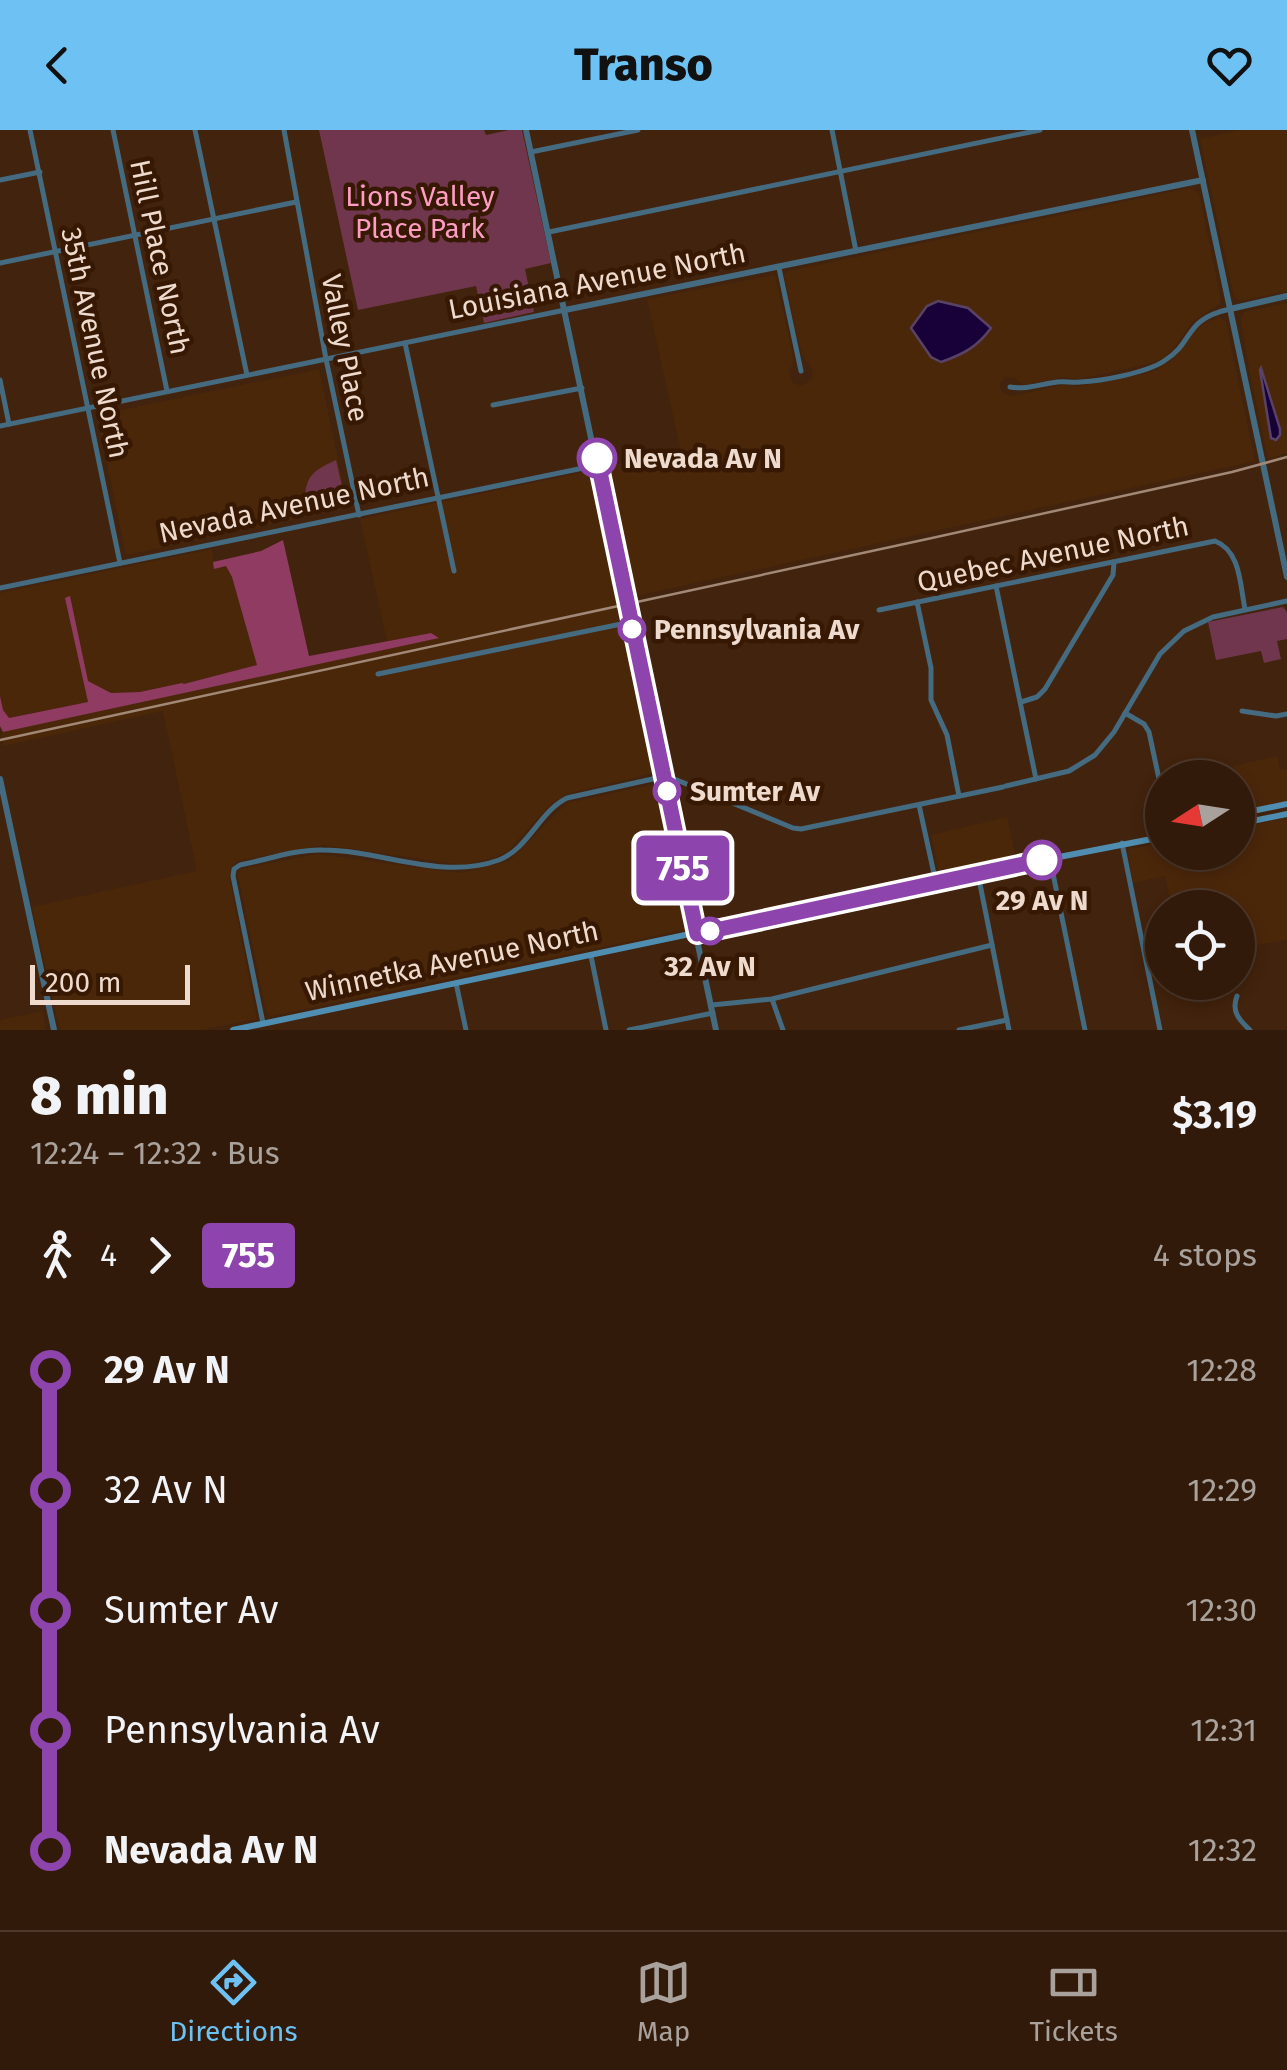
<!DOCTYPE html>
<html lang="en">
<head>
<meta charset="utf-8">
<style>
  body { margin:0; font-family:"Fira Sans",sans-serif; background:#3d2718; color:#f1f3f6; height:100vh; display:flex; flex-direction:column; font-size:38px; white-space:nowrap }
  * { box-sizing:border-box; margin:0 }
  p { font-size:32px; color:#a8a19c }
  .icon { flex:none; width:55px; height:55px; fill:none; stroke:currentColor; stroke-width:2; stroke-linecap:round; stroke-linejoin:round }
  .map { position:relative; height:900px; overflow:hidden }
  .drawer { display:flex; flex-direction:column; background:#321a0a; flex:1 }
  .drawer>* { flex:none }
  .badge { padding:0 20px; border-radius:8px; font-size:35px; line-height:65px }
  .needle { width:65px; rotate:258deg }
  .fabs { position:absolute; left:1145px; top:630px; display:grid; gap:20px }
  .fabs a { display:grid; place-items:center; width:110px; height:110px; border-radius:50%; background:#321a0a; box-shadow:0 5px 15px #0003,0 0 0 2px #4d382b; font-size:50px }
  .scale { position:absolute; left:30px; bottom:25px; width:160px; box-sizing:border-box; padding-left:10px; border:5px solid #efdbce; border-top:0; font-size:28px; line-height:35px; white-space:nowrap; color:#efdbce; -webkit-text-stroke:8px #371903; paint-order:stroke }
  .map>.badge { position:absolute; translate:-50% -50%; box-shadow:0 0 0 5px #fff }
  .legs { display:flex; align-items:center; gap:15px; height:110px; padding:0 30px; font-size:32px }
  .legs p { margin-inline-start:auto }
  .overview { display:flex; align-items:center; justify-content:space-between; height:170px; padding:0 30px }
  h1 { font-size:55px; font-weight:800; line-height:75px }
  ul { padding:0 30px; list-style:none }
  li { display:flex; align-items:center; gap:35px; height:120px; font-size:38px }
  li i { display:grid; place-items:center; width:15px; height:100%; margin:0 12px; background:currentColor }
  li i::after { content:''; width:25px; height:25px; margin:-12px; border:8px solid; border-radius:50%; background:#321a0a }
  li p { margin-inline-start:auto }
  li:first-child i { background:linear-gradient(#0000 50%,currentColor 0) }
  li:last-child i { background:linear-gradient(currentColor 50%,#0000 0) }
  header { display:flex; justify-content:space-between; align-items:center; height:130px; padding:0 30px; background:#6dc2f3; color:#111; font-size:45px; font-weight:800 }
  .tabs { display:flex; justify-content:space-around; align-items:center; height:140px; border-top:2px solid #4d382b; background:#321a0a; font-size:28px; color:#a8a19c }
  .tabs a { display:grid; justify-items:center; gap:5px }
  .tabs .current { color:#6dc2f3 }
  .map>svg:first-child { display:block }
</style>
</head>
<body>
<header><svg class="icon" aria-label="back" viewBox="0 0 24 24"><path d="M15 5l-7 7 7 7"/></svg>Transo<svg class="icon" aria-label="heart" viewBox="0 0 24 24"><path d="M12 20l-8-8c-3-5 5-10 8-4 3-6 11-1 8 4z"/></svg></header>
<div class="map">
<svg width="1287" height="900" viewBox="0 0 1287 900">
  <rect width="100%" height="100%" fill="#42230d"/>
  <g fill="#4b270a">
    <polygon points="1239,0 1287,0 1287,161 1241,171 1234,167 1200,9"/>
    <polygon points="1190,58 1199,63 1221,170 1220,174 1192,192 1174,218 1164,227 1153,233 1079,249 1064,247 1024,255 1014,248 1005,247 1000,254 1000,258 1003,263 1013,266 1062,255 1080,256 1144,244 1158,239 1174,228 1195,201 1204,193 1219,187 1226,192 1255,331 631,467 604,337 681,321 647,169 775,145 794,231 789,242 790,247 793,253 802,256 812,249 813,242 810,235 802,226 784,145 788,141"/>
    <polygon points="1287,173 1287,323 1268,329 1249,239 1241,189 1244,182"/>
    <polygon points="319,239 348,378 126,425 97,285"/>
    <polygon points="590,341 593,343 619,463 655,643 566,664 551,674 507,722 496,727 463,735 324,715 237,731 232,736 229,746 257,889 199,900 60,900 32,777 197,741 163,581 3,616 1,606 3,602 438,508 431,503 387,511 360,389"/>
    <polygon points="212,419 214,439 226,436 232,447 258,535 184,555 182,553 140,562 111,563 88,551 66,468 88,572 8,588 3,580 0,566 0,463"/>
    <polygon points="1277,626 1280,640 1287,639 1287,671 1242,681 1238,648 1235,647 1233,636"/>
    <polygon points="655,654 659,656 689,799 271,886 266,882 238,744 241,739 318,724 460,743 509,731 567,673"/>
    <polygon points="1007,687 1016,730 943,746 939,743 931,705"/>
    <polygon points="1287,688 1287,810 1238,818 1238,778 1172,777 1165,746 1133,753 1128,719 1162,713 1162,722 1238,722 1238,698"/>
    <polygon points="42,881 46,900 0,900 0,890"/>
  </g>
  <g fill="#70364e">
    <polygon points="319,0 484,0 486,5 509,0 522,0 551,133 525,139 534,182 484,193 476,156 358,180"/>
    <path d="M336 330 345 369 340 375 305 382C304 350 307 343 336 330Z"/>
    <polygon points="1283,477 1287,482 1287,509 1277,511 1281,529 1264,533 1261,521 1216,530 1208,492"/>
  </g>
  <polygon fill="#903b61" points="283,410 309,526 431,503 439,508 3,602 0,596 0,566 3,580 9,588 88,572 65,468 70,466 88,551 111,563 140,562 182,553 184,554 257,535 232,447 226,436 214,439 213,432 261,421"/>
  <g fill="#180138" stroke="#584265" stroke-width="2.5">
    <path d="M938 171 968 178 991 198C977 217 964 224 941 232L931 227 911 198 927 176Z"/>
    <polygon points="1261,238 1280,299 1280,305 1276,310 1271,308 1260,240"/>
  </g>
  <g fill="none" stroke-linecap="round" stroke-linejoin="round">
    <g stroke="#456b81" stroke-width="5">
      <polyline points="30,0 120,433"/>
      <polyline points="113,0 167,261"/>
      <polyline points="195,0 247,245"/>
      <polyline points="284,0 326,229 359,385"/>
      <polyline points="832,0 856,121"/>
      <polyline points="531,22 638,0"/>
      <polyline points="0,50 40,42"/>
      <polyline points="549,102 1040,0"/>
      <polyline points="0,133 296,72"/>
      <polyline points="779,138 801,241"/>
      <polyline points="405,213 454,441"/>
      <polyline points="0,250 9,294"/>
      <path d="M1010 257C1026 260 1041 254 1057 252 1065 251 1072 253 1080 252 1102 251 1146 243 1164 231 1196 211 1182 190 1230 179"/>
      <polyline points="493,275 582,258"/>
      <polyline points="0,296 565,180"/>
      <polyline points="996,456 1036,649"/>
      <polyline points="0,458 598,335"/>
      <polyline points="917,472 931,538 931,570 947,605 959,666"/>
      <path d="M879 480 1215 411C1241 421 1240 456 1245 479"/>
      <polyline points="378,544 631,492"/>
      <polyline points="1021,572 1037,567 1045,559 1113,445 1114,432"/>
      <polyline points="1242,581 1276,586 1287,584"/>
      <polyline points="1125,583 1144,594 1149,602 1162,663"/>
      <polyline points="1006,656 1069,641 1095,625 1114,602 1160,524 1184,501 1213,487 1287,471"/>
      <polyline points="919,675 936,753"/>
      <polyline points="1122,713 1160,900"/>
      <polyline points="1050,729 1085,900"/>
      <polyline points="978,744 1009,900"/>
      <polyline points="591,826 606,900"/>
      <polyline points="456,853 466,900"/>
      <path d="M1237 866C1231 881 1239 890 1250 900"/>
      <polyline points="772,869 783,900"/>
      <polyline points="712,875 772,869 992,815"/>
      <path d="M263 893 233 746 234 739 240 735C266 730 296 719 323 720 382 720 441 751 499 730 528 719 540 681 567 668L657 648H672L793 698 801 699 1003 657"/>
      <polyline points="629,900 713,883"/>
      <polyline points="959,900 1007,890"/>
    </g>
    <g stroke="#456b81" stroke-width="6">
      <polyline points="526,0 716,900"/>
      <polyline points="1192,0 1287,447"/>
      <polyline points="1230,179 1287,166"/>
      <polyline points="565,180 1203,50"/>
      <polyline points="0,649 54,900"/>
    </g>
    <g stroke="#508eb1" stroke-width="6">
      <polyline points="1238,684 1287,674"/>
      <polyline points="1238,694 1287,684"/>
      <polyline points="233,900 1018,735 1162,707"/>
    </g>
    <polyline stroke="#a18877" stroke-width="2.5" points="0,610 932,408 1232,342 1287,327"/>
  </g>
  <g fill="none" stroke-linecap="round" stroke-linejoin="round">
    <g stroke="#fff" stroke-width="22">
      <polyline id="line-1" points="597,328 697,804 1042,730"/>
    </g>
    <use href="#line-1" stroke="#8e44ad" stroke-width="15"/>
  </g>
  <g fill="#fff" stroke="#8e44ad" stroke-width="5">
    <circle cx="597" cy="328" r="18"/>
    <circle cx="632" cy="499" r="12"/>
    <circle cx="667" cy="661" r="12"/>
    <circle cx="1042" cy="730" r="18"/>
    <circle cx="710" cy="801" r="12"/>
  </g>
  <g text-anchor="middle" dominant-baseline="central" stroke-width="9" stroke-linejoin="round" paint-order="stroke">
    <g font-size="28" fill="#fd9dc3" stroke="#371903">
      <text x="420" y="66">Lions Valley<tspan x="420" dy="32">Place Park</tspan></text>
    </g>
    <g font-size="28" fill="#efdbce" stroke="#371903">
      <text transform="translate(160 127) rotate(78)">Hill Place North</text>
      <text transform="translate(597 151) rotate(-11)">Louisiana Avenue North</text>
      <text transform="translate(95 213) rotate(78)">35th Avenue North</text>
      <text transform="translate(345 218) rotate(79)">Valley Place</text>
      <text transform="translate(294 375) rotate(-12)">Nevada Avenue North</text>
      <text transform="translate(1053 424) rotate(-12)">Quebec Avenue North</text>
      <text transform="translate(452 831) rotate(-12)">Winnetka Avenue North</text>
    </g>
    <g font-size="28" font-weight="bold" fill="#efdbce" stroke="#371903" text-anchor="start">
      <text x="624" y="328">Nevada Av N</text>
      <text x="654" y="499">Pennsylvania Av</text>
      <text x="690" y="661">Sumter Av</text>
      <text x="1042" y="770" text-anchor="middle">29 Av N</text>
      <text x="710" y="836" text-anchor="middle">32 Av N</text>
    </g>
  </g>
</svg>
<div class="fabs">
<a><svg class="needle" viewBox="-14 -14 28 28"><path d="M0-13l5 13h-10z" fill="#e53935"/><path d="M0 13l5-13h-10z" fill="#a8a19c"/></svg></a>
<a><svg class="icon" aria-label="locate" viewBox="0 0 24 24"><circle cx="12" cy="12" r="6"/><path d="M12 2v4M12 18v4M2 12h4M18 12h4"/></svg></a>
</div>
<div class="scale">200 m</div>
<b class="badge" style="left:683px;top:738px;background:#8e44ad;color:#fff">755</b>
</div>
<section class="drawer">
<div class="overview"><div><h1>8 min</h1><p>12:24 – 12:32 · Bus</p></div><b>$3.19</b></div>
<div class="legs"><svg class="icon" aria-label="walk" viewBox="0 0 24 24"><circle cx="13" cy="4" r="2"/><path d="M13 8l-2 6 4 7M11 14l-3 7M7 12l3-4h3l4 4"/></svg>4<svg class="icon" aria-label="forward" viewBox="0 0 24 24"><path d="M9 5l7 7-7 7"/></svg><b class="badge" style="background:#8e44ad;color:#fff">755</b><p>4 stops</p></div>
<ul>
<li><i style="color:#8e44ad"></i><b>29 Av N</b><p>12:28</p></li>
<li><i style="color:#8e44ad"></i><span>32 Av N</span><p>12:29</p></li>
<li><i style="color:#8e44ad"></i><span>Sumter Av</span><p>12:30</p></li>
<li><i style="color:#8e44ad"></i><span>Pennsylvania Av</span><p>12:31</p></li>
<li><i style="color:#8e44ad"></i><b>Nevada Av N</b><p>12:32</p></li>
</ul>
</section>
<nav class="tabs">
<a class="current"><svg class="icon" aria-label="directions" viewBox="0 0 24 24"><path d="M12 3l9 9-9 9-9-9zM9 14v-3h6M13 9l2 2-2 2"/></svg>Directions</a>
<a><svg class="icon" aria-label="map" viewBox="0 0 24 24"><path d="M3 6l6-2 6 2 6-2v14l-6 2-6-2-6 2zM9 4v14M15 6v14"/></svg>Map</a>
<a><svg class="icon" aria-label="tickets" viewBox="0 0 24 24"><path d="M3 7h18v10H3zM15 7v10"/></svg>Tickets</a>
</nav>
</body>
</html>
